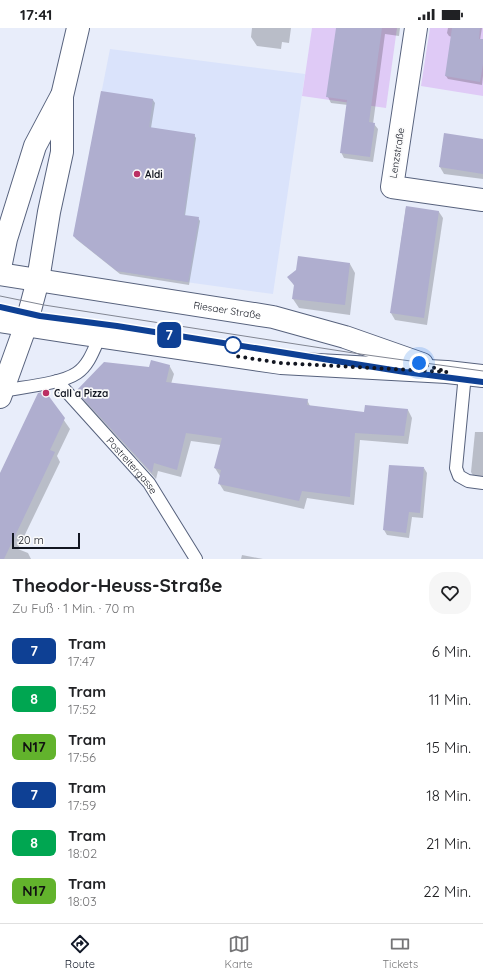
<!DOCTYPE html>
<html lang="de">
<head>
<meta charset="utf-8">
<style>
  body { margin:0; font-family:Quicksand,sans-serif; background:#f6f6f6; color:#202124; height:100vh; display:flex; flex-direction:column; font-size:15px; white-space:nowrap }
  * { box-sizing:border-box; margin:0 }
  p { font-size:13px; color:#757577 }
  .icon { flex:none; width:22px; height:22px; fill:none; stroke:currentColor; stroke-width:2; stroke-linecap:round; stroke-linejoin:round }
  .map { position:relative; height:531px; overflow:hidden }
  .drawer { display:flex; flex-direction:column; background:#fff; flex:1 }
  .drawer>* { flex:none }
  .badge { padding:0 8px; border-radius:6px; font-size:14px; line-height:26px }
  .scale { position:absolute; left:12px; bottom:10px; width:68px; box-sizing:border-box; padding-left:4px; border:2px solid #121621; border-top:0; font-size:11px; line-height:14px; white-space:nowrap; color:#121621; -webkit-text-stroke:3px #fafafa; paint-order:stroke }
  .you { position:absolute; width:20px; height:20px; margin:-10px; border:3px solid #fff; border-radius:50%; background:#1a73e8; box-shadow:0 0 0 6px #1a73e833 }
  .map>.badge { position:absolute; translate:-50% -50%; box-shadow:0 0 0 2px #fff }
  .round { display:grid; place-items:center; flex:none; width:42px; height:42px; border-radius:16px; background:#f6f6f6 }
  .overview { display:flex; align-items:center; justify-content:space-between; height:68px; padding:0 12px }
  h1 { font-size:19px; font-weight:700; line-height:30px }
  ul { padding:0; list-style:none }
  li { display:flex; align-items:center; gap:12px; height:48px; padding:0 12px }
  li div { flex:1 }
  li b { display:block; font-size:15px }
  li em { font-style:normal }
  li .badge { min-width:44px; font-weight:700; text-align:center }
  .status { display:flex; justify-content:space-between; align-items:center; height:28px; padding:0 20px; background:#fff; direction:ltr }
  .status svg { height:11px; fill:currentColor }
  .tabs { display:flex; justify-content:space-around; align-items:center; height:56px; border-top:1px solid #e0e0e0; background:#fff; font-size:11px; color:#757577 }
  .tabs a { display:grid; justify-items:center; gap:2px }
  .tabs .on { color:#111827 }
  .map>svg:first-child { display:block }
</style>
</head>
<body>
<div class="status"><b>17:41</b><svg viewBox="0 0 49 12"><path d="M0 12V9h3v3zM5 12V6h3v6zM10 12V3h3v9zM15 12V0h3v12zM26 1h20v11H26zM47 4h2v5h-2z"/></svg></div>
<div class="map">
<svg width="483" height="531" viewBox="0 0 483 531">
  <rect width="100%" height="100%" fill="#e8edfa"/>
  <polygon fill="#dae3fb" points="110,21 305,46 273,266 193,255 117,243 73,208"/>
  <g fill="#dfcaf6">
    <polygon points="312,0 397,0 386,80 302,68"/>
    <polygon points="430,0 483,0 483,68 421,58"/>
  </g>
  <g fill="#0003">
    <polygon points="252,0 291,0 289,15 282,14 281,21 257,18 251,9"/>
    <polygon points="359,0 400,0 399,8 385,6 373,96 374,96 378,101 373,134 344,130 341,124 348,77 331,75 328,69 333,26"/>
    <polygon points="448,0 482,0 480,12 483,12 483,48 482,57 448,51 446,48 452,9 449,8 447,5"/>
    <polygon points="102,64 153,72 155,75 151,100 194,107 196,110 185,188 198,190 200,193 189,257 120,246 76,211 74,208"/>
    <polygon points="483,112 483,151 444,146 440,139"/>
    <polygon points="406,179 439,184 443,190 427,297 395,292 391,285"/>
    <polygon points="350,236 355,245 350,287 299,280 293,271 295,259 289,249"/>
    <polygon points="169,337 174,346 171,356 307,372 310,378 365,385 408,382 412,390 408,416 360,412 354,477 307,470 304,481 224,463 219,455 220,448 215,440 221,417 191,413 181,449 158,443 156,451 82,371 77,363 150,340"/>
    <polygon points="45,365 70,401 57,428 60,434 18,521 28,525 31,531 0,531 0,446"/>
    <polygon points="475,404 483,404 483,457 478,456 471,444"/>
    <polygon points="424,440 427,445 423,490 412,489 409,510 387,507 384,502"/>
    <polygon points="242,527 263,531 241,531"/>
  </g>
  <g fill="#afaecf">
    <polygon points="336,0 382,0 369,94 375,95 370,129 340,125 347,72 326,69"/>
    <polygon points="452,0 480,0 479,11 483,11 483,36 480,54 445,48"/>
    <polygon points="101,63 153,71 149,99 195,106 184,187 199,189 188,254 117,243 73,208"/>
    <polygon points="444,105 483,111 483,146 439,139"/>
    <polygon points="406,178 439,183 424,290 390,285"/>
    <polygon points="298,228 350,235 345,277 292,271 294,257 287,249 296,242"/>
    <polygon points="151,332 170,337 166,354 308,371 307,377 364,384 365,377 408,381 404,408 355,405 350,469 302,463 299,473 218,456 221,442 214,440 222,410 186,405 177,442 154,435 152,445 76,363 104,334 149,339"/>
    <polygon points="45,363 65,390 50,422 55,424 4,531 0,531 0,445 38,365"/>
    <polygon points="389,437 424,439 420,485 409,484 406,505 383,502"/>
  </g>
  <g fill="none" stroke-linecap="round" stroke-linejoin="round">
    <g stroke="#57627d" stroke-width="14">
      <g id="lane">
        <polyline points="465,346 456,440 459,448 468,453 483,455"/>
        <path id="s1" d="M57 353 149 455 196 531"/>
        <path d="M2 363C22 359 61 356 77 345 89 337 94 321 100 308"/>
      </g>
    </g>
    <g stroke="#57627d" stroke-width="24">
      <polyline id="street" points="416,0 392,159 483,172"/>
    </g>
    <g stroke="#57627d" stroke-width="24">
      <g id="secondary">
        <polyline points="0,240 6,211 35,118 61,69"/>
        <path id="s2" d="M0 246 273 289 345 309 422 336"/>
        <polyline points="0,293 76,305 281,335 447,344 483,348"/>
        <polyline points="0,369 26,297 38,252 49,184 62,124 62,68 78,0"/>
      </g>
    </g>
    <use href="#lane" stroke="#fff" stroke-width="12"/>
    <use href="#street" stroke="#fff" stroke-width="22"/>
    <use href="#secondary" stroke="#fff" stroke-width="22"/>
    <g stroke="#828692" stroke-width="1">
      <polyline points="0,268 44,277 360,326 483,343"/>
      <polyline points="0,279 40,288 117,298 405,344 483,354"/>
    </g>
  </g>
  <g fill="none" stroke-linecap="round" stroke-linejoin="round">
    <g stroke="#fff" stroke-width="9">
      <polyline id="line" points="0,279 40,288 117,298 405,344 483,354"/>
    </g>
    <use href="#line" stroke="#0e4094" stroke-width="6"/>
    <polyline stroke="#121621" stroke-width="4" stroke-dasharray="0 7.2" points="233,317 235,328 281,335 447,344 419,335"/>
  </g>
  <g fill="#bb2f63" stroke="#fafafa" stroke-width="1.5">
    <circle cx="137" cy="146" r="4"/>
    <circle cx="46" cy="365" r="4"/>
  </g>
  <circle fill="#fff" stroke="#0e4094" stroke-width="2" cx="233" cy="317" r="8"/>
  <g text-anchor="middle" dominant-baseline="central" stroke-width="3.5" stroke-linejoin="round" paint-order="stroke">
    <g font-size="10" fill="#121621" stroke="#fafafa">
      <text transform="translate(397 125) rotate(-81)">Lenzstraße</text>
      <text stroke="none"><textPath href="#s2" startOffset="230">Riesaer Straße</textPath></text>
      <text stroke="none"><textPath href="#s1" startOffset="113">Postreitergasse</textPath></text>
    </g>
    <g font-size="10" font-weight="bold" fill="#121621" stroke="#fafafa" text-anchor="start">
      <text x="145" y="146">Aldi</text>
      <text x="54" y="365">Call a Pizza</text>
    </g>
  </g>
</svg>
<div class="scale">20 m</div>
<div class="you" style="left:419px;top:335px"></div>
<b class="badge" style="left:169px;top:307px;background:#0e4094;color:#fff">7</b>
</div>
<section class="drawer">
<div class="overview"><div><h1>Theodor-Heuss-Straße</h1><p>Zu Fuß · 1 Min. · 70 m</p></div><a class="round"><svg class="icon" aria-label="heart" viewBox="0 0 24 24"><path d="M12 20l-8-8c-3-5 5-10 8-4 3-6 11-1 8 4z"/></svg></a></div>
<ul>
<li><span class="badge" style="background:#0e4094;color:#fff">7</span><div><b>Tram</b><p>17:47</p></div><em>6 Min.</em></li>
<li><span class="badge" style="background:#00a651;color:#fff">8</span><div><b>Tram</b><p>17:52</p></div><em>11 Min.</em></li>
<li><span class="badge" style="background:#62b32c;color:#111">N17</span><div><b>Tram</b><p>17:56</p></div><em>15 Min.</em></li>
<li><span class="badge" style="background:#0e4094;color:#fff">7</span><div><b>Tram</b><p>17:59</p></div><em>18 Min.</em></li>
<li><span class="badge" style="background:#00a651;color:#fff">8</span><div><b>Tram</b><p>18:02</p></div><em>21 Min.</em></li>
<li><span class="badge" style="background:#62b32c;color:#111">N17</span><div><b>Tram</b><p>18:03</p></div><em>22 Min.</em></li>
</ul>
</section>
<nav class="tabs">
<a class="on"><svg class="icon" aria-label="directions" viewBox="0 0 24 24"><path d="M12 3l9 9-9 9-9-9zM9 14v-3h6M13 9l2 2-2 2"/></svg>Route</a>
<a><svg class="icon" aria-label="map" viewBox="0 0 24 24"><path d="M3 6l6-2 6 2 6-2v14l-6 2-6-2-6 2zM9 4v14M15 6v14"/></svg>Karte</a>
<a><svg class="icon" aria-label="tickets" viewBox="0 0 24 24"><path d="M3 7h18v10H3zM15 7v10"/></svg>Tickets</a>
</nav>
</body>
</html>
